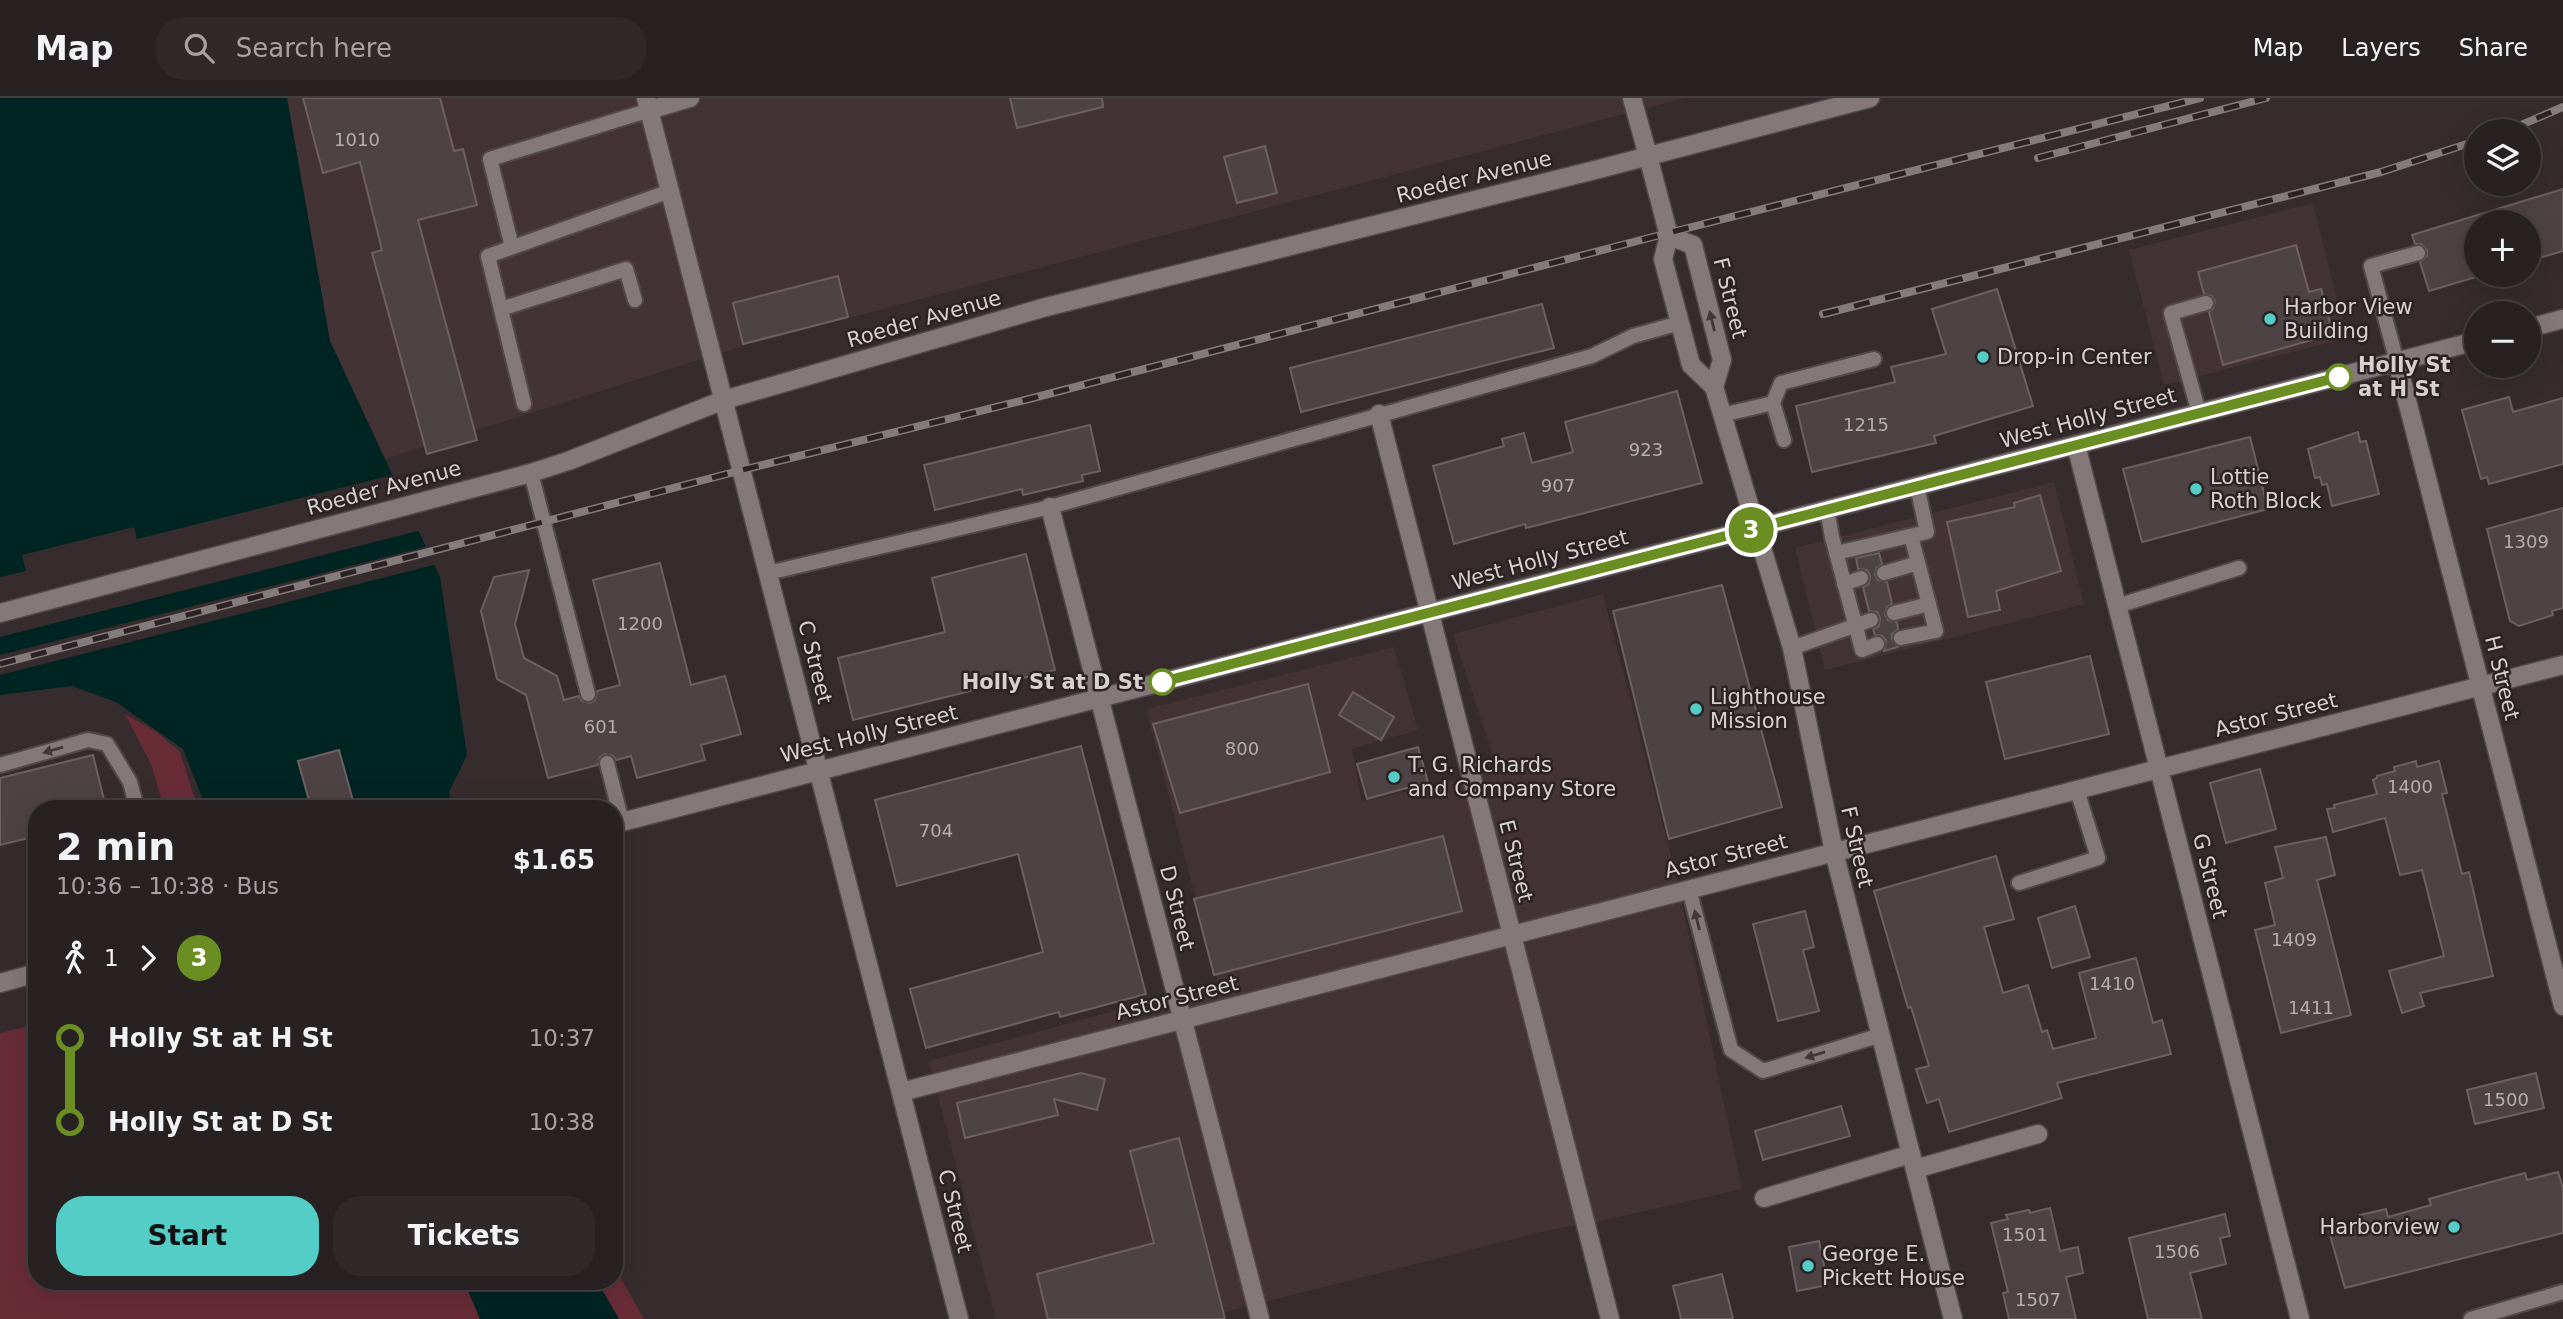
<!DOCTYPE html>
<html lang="en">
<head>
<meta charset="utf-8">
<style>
  body { margin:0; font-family:"DejaVu Sans",sans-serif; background:#30292a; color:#f1f3f6; height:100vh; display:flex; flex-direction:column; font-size:26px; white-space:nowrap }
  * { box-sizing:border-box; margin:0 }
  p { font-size:23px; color:#a5a3a5 }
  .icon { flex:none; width:38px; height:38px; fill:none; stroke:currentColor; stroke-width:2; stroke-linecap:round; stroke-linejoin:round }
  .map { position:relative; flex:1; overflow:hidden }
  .drawer { position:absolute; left:28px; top:702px; width:595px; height:490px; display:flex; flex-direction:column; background:#282122; border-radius:28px; box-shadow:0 7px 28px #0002,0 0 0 2px #443e40 }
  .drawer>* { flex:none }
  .badge { padding:0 14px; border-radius:23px; font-size:24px; line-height:46px }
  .buttons { position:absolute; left:2464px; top:21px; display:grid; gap:14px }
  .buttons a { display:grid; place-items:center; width:77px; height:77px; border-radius:50%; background:#282122; box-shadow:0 7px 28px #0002,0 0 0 2px #443e40; font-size:35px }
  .map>.badge { position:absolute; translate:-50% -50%; box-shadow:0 0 0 4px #fff }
  .legs { display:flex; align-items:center; gap:10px; height:77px; padding:0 28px; font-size:23px }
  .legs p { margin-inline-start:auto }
  .headline { display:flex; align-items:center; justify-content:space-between; height:119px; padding:0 28px }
  h1 { font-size:38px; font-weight:800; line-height:52px }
  .button { display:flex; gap:14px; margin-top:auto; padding:14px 28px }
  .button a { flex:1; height:80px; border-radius:28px; background:#54cdc7; color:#111; font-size:28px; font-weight:800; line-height:80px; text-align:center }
  .button a+a { background:#30292a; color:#f1f3f6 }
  ul { padding:0 28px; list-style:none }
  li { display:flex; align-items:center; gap:24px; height:84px; font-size:26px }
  li i { display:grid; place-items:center; width:10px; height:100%; margin:0 9px; background:currentColor }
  li i::after { content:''; width:18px; height:18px; margin:-9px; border:5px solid; border-radius:50%; background:#282122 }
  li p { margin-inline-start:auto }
  li:first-child i { background:linear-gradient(#0000 50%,currentColor 0) }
  li:last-child i { background:linear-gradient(currentColor 50%,#0000 0) }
  header { display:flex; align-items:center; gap:42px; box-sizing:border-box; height:98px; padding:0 35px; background:#282122; border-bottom:2px solid #443e40 }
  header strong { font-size:33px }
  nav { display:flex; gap:38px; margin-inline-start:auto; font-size:24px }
  .search { width:490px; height:63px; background:#30292a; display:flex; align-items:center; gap:18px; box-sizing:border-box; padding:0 24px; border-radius:28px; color:#a5a3a5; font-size:26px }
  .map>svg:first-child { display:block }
</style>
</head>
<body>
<header>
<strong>Map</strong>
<div class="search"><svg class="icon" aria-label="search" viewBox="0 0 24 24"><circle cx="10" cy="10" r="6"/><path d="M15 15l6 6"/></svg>Search here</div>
<nav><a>Map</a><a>Layers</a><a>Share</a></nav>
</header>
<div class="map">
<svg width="2563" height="1221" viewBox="0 0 2563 1221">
  <rect width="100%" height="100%" fill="#362c2d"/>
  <g fill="#443335">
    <polygon points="287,0 1685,0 746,247 385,361 330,243"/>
    <polygon points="2313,105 2347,240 2164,287 2129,152"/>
    <polygon points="2054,384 2084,506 1825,572 1795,450"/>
    <polygon points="1603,496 1676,777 1742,1091 1601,1123 1550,1132 1197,1221 996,1221 929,963 1218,885 1146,611 1394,549 1418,632 1352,651 1362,704 1443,685 1497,670 1453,536"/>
  </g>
  <g fill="#682c37">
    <polygon points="125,616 155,633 180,654 193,696 200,710 164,710 151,666"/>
    <polygon points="37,926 37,1183 464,1183 480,1221 0,1221 0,935"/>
    <polygon points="614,1168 644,1221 619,1221 597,1183 614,1183"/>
  </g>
  <g fill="#002422">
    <polygon points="0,0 287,0 330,243 440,479 467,657 449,694 452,710 206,710 183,651 116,604 72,588 0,597"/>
    <polygon points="464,1183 597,1183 619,1221 480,1221"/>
  </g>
  <g fill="#362c2d">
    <polygon points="396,376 422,432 0,539 0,479 26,473 22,457 134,429 137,441"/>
    <polygon points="429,448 437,466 0,577 0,557"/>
  </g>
  <g fill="#4e4344" stroke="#6c6061" stroke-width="2">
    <polygon points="303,0 440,0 454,53 463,51 477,107 418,122 477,342 427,356 372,155 382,152 360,64 323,75"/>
    <polygon points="1010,0 1102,0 1103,9 1017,30"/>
    <polygon points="1265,48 1277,95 1237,105 1224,59"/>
    <polygon points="2563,91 2563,153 2529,163 2529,124 2476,124 2476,179 2429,193 2420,164 2427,158 2427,152 2421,146 2415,146 2412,137"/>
    <polygon points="2296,147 2309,194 2321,191 2333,236 2223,267 2209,214 2213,211 2215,203 2212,198 2204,196 2198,174"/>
    <polygon points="838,178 848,219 743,246 733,205"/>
    <polygon points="1997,191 2033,308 1934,338 1936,345 1812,374 1796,308 1895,284 1891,269 1946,256 1932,211"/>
    <polygon points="1542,206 1554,250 1301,314 1290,270"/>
    <polygon points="1677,293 1702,385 1526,430 1525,426 1454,446 1433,368 1504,348 1502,341 1524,335 1532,365 1573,354 1565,324"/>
    <polygon points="2509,299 2513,314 2563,300 2563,366 2489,386 2487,379 2481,381 2462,312"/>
    <polygon points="1090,327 1100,373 1082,377 1083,383 1023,397 1022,391 935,412 924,367"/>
    <polygon points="2358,334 2360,344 2366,343 2379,396 2332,408 2327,386 2322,387 2320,379 2315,380 2308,351"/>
    <polygon points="2250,339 2268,411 2142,444 2123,371"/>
    <polygon points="2040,397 2061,473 1996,493 2000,512 1968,519 1947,424 2015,409 2014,405"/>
    <polygon points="2563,410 2563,510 2552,513 2553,517 2519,528 2510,523 2487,431"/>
    <polygon points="1879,455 1882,466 1877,469 1875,477 1878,482 1887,484 1892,506 1887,509 1885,517 1888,522 1897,524 1898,531 1892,536 1892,541 1898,549 1884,553 1886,542 1882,538 1875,537 1873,531 1879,528 1880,519 1877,514 1869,513 1863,489 1869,486 1870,477 1867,472 1858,471 1856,460"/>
    <polygon points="1026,456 1055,572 853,622 838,560 945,534 932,480"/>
    <polygon points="660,465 691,587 725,578 741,636 701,647 705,662 637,680 631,658 616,662 613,658 605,656 600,659 598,667 548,680 526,597 497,581 481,513 494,479 529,472 515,526 524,560 557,578 564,602 579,598 582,603 590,605 595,602 597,593 620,587 593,482"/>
    <polygon points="1722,487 1782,709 1669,741 1613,513"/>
    <polygon points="2090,558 2109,636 2005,661 1986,584"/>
    <polygon points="1308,586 1330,674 1180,715 1153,626"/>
    <polygon points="1353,594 1394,619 1381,642 1339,617"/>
    <polygon points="1081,648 1146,896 1060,919 1059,914 926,950 910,891 1043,854 1018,756 897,788 875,702"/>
    <polygon points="1418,649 1428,684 1367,701 1357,666"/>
    <polygon points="339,652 355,710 311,710 298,663"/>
    <polygon points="93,657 106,710 37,710 37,738 0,747 0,680"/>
    <polygon points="2416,663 2417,669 2439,663 2447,695 2442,696 2462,776 2469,774 2493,878 2420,895 2424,908 2402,915 2389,873 2444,858 2422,772 2400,777 2385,720 2333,734 2327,711 2335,710 2334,707 2377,696 2373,682 2377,680 2377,678 2395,673 2394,669"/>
    <polygon points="2260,671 2276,731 2226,745 2210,685"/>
    <polygon points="1443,738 1462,813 1214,877 1194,801"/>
    <polygon points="2326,739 2335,777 2317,782 2351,917 2281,935 2255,832 2275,827 2265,785 2283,780 2275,749"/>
    <polygon points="1996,758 2014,821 1984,829 2003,895 2028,887 2042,934 2047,932 2053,951 2096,940 2079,875 2136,860 2153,925 2162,922 2171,956 2057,985 2062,1000 1949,1034 1939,1001 1927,1005 1916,971 1929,968 1911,909 1908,910 1874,793"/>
    <polygon points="2075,808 2090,859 2052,870 2038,820"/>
    <polygon points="1805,813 1814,849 1803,852 1819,913 1778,923 1753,826"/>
    <polygon points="1081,975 1105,981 1097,1012 1054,1001 1058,1017 965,1040 957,1005"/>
    <polygon points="2536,975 2544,1010 2475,1026 2467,992"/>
    <polygon points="1841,1008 1850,1038 1763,1062 1755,1033"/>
    <polygon points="1179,1040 1225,1221 1048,1221 1037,1176 1154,1145 1130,1053"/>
    <polygon points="2558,1074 2563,1090 2563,1135 2345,1190 2329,1134 2361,1125 2360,1117 2386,1111 2388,1119 2431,1107 2429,1101 2461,1092 2525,1075 2527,1082"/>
    <polygon points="2050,1110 2060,1153 2078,1149 2083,1175 2066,1179 2076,1221 2009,1221 2003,1195 2008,1194 1991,1125 2008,1121 2006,1117 2029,1112 2030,1115"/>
    <polygon points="2225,1116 2230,1138 2220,1140 2226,1166 2190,1175 2202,1221 2148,1221 2129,1140"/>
    <polygon points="1819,1143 1828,1187 1797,1193 1789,1149"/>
    <polygon points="1722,1176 1733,1221 1681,1221 1673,1188"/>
  </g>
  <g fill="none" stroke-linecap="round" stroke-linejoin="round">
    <g stroke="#51494a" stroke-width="18">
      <g id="lane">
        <polyline points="512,149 490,61 650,12"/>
        <polyline points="501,211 626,171 635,202"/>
        <polyline points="2397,264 2371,168 2418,155"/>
        <polyline points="524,306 488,158 670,93"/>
        <polyline points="2199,315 2171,215 2206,205"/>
        <polyline points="1722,317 1773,305"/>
        <polyline points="1784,342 1773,305 1781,285 1874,261"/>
        <polyline points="531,375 588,596"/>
        <polyline points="1827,411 1832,439 1862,552 1877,546"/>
        <polyline points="1836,455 1927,434 1917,388"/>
        <polyline points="768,475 1050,409 1592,258 1633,238 1680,225"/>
        <polyline points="1884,475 1918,465"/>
        <polyline points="1844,486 1861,480"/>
        <polyline points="2117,508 2239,470"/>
        <polyline points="1894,515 1929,506"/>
        <polyline points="1901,540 1936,533 1911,438"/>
        <polyline points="1792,550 1871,522"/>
        <polyline points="607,665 622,724"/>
        <polyline points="0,667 88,642 107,646 130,684 137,710"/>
        <polyline points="2019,785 2098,760 2077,692"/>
        <polyline points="1689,791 1731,952 1763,973 1881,937"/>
        <polyline points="2471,1221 2563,1194"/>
      </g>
    </g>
    <g stroke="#51494a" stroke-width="21">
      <g id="street">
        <polyline points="646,0 959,1221"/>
        <polyline points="1632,0 1648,58"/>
        <polyline points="650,12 690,0"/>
        <polyline points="2397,264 2563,908"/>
        <polyline points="1379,316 1610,1221"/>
        <polyline points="2076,347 2300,1221"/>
        <polyline points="1050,409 1260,1221"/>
        <polyline points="901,994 2563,567"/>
        <polyline points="1915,1071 2038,1036"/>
        <polyline points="1764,1100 1911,1056"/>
      </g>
    </g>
    <g stroke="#51494a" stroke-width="21">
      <g id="secondary">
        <polyline points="1648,58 1669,138 1663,161 1691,267 1714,289 1792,550 1834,754 1953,1221"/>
        <polyline points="1669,138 1693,147 1722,262 1714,289"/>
        <polyline points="2529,230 2563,221"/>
        <polyline points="0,515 531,375 568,363 724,302 1046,209 1599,71 1870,0"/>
        <polyline points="614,726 2476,243"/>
        <polyline points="0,885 37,875"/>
      </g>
    </g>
    <use href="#lane" stroke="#847879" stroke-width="14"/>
    <use href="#street" stroke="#847879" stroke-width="18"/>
    <use href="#secondary" stroke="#847879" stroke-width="18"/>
    <g stroke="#847b7c" stroke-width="8">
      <g id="rail">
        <polyline points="2507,33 2563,9"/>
        <polyline points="2038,60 2266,0"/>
        <polyline points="1823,216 2381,74 2476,43"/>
        <polyline points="0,566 742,372 1029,301 1668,135 2200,0"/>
      </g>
    </g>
    <use href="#rail" stroke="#2c2223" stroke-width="5" stroke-dasharray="16" stroke-linecap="butt"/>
  </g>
  <defs><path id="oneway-solid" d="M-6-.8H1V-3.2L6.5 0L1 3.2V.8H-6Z" transform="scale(1.75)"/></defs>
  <g fill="#423838">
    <use href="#oneway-solid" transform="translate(1712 223) rotate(-104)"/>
    <use href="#oneway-solid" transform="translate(53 652) rotate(164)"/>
    <use href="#oneway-solid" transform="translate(1697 822) rotate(-104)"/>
    <use href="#oneway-solid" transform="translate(1815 957) rotate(163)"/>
  </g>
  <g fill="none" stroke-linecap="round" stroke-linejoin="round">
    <g stroke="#fff" stroke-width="16">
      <polyline id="line-1" points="1162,584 2339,279"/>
    </g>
    <use href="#line-1" stroke="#6b8e23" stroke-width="10"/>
  </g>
  <g fill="#54cdc7" stroke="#2c2223" stroke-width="2.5">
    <circle cx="2270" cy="221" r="7"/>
    <circle cx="1983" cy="259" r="7"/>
    <circle cx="2196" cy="391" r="7"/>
    <circle cx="1696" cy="611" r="7"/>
    <circle cx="1394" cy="679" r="7"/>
    <circle cx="2454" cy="1129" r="7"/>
    <circle cx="1808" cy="1168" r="7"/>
  </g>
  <g fill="#fff" stroke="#6b8e23" stroke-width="3.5">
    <circle cx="2339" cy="279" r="12"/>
    <circle cx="1162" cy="584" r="12"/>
  </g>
  <g text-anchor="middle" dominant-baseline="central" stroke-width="5" stroke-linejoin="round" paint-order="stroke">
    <g font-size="18" fill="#b5adae">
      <text x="357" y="41">1010</text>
      <text x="1866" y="326">1215</text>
      <text x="1646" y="351">923</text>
      <text x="1558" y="387">907</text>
      <text x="2526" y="443">1309</text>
      <text x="640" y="525">1200</text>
      <text x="601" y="628">601</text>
      <text x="1242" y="650">800</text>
      <text x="2410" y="688">1400</text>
      <text x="936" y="732">704</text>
      <text x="2294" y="841">1409</text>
      <text x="2112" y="885">1410</text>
      <text x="2311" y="909">1411</text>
      <text x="2506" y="1001">1500</text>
      <text x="2025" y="1136">1501</text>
      <text x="2177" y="1153">1506</text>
      <text x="2038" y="1201">1507</text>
    </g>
    <g font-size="21" fill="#d7d0d1" stroke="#2c2223">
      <text transform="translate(1474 79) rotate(-14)">Roeder Avenue</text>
      <text transform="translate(1730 200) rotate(76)">F Street</text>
      <text transform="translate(924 221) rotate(-16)">Roeder Avenue</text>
      <text transform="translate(2088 320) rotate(-15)">West Holly Street</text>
      <text transform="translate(384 390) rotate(-15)">Roeder Avenue</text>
      <text transform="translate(1540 462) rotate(-15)">West Holly Street</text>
      <text transform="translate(815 564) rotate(76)">C Street</text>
      <text transform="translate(2502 580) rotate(76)">H Street</text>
      <text transform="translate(2276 617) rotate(-14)">Astor Street</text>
      <text transform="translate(869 636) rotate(-14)">West Holly Street</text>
      <text transform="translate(1857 749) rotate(77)">F Street</text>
      <text transform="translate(1726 758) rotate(-14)">Astor Street</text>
      <text transform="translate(1516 763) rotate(76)">E Street</text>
      <text transform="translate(2210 778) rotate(76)">G Street</text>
      <text transform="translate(1177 810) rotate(76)">D Street</text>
      <text transform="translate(1177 900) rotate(-14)">Astor Street</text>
      <text transform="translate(955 1113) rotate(76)">C Street</text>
    </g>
    <g font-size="21" fill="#d7d0d1" stroke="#2c2223" text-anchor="start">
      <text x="2284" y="209">Harbor View<tspan x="2284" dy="24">Building</tspan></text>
      <text x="1997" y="259">Drop-in Center</text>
      <text x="2210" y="379">Lottie<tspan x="2210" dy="24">Roth Block</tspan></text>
      <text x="1710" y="599">Lighthouse<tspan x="1710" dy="24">Mission</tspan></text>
      <text x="1408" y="667">T. G. Richards<tspan x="1408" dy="24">and Company Store</tspan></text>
      <text x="2440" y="1129" text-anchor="end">Harborview</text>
      <text x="1822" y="1156">George E.<tspan x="1822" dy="24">Pickett House</tspan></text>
    </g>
    <g font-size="21" font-weight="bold" fill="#d7d0d1" stroke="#2c2223" text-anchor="start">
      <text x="2358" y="267">Holly St<tspan x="2358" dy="24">at H St</tspan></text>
      <text x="1143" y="584" text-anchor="end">Holly St at D St</text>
    </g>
  </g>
</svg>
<div class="buttons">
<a><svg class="icon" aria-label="layers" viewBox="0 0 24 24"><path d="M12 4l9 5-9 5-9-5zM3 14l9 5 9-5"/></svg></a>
<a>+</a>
<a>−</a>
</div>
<b class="badge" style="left:1751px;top:432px;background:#6b8e23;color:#fff">3</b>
<section class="drawer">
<div class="headline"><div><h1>2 min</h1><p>10:36 – 10:38 · Bus</p></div><b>$1.65</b></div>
<div class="legs"><svg class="icon" aria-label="walk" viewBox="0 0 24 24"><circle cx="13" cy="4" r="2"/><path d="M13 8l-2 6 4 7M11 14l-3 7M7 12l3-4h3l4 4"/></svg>1<svg class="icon" aria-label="forward" viewBox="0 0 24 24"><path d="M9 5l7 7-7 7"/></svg><b class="badge" style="background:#6b8e23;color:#fff">3</b></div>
<ul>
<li><i style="color:#6b8e23"></i><b>Holly St at H St</b><p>10:37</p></li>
<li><i style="color:#6b8e23"></i><b>Holly St at D St</b><p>10:38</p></li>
</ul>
<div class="button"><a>Start</a><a>Tickets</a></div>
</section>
</div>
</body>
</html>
